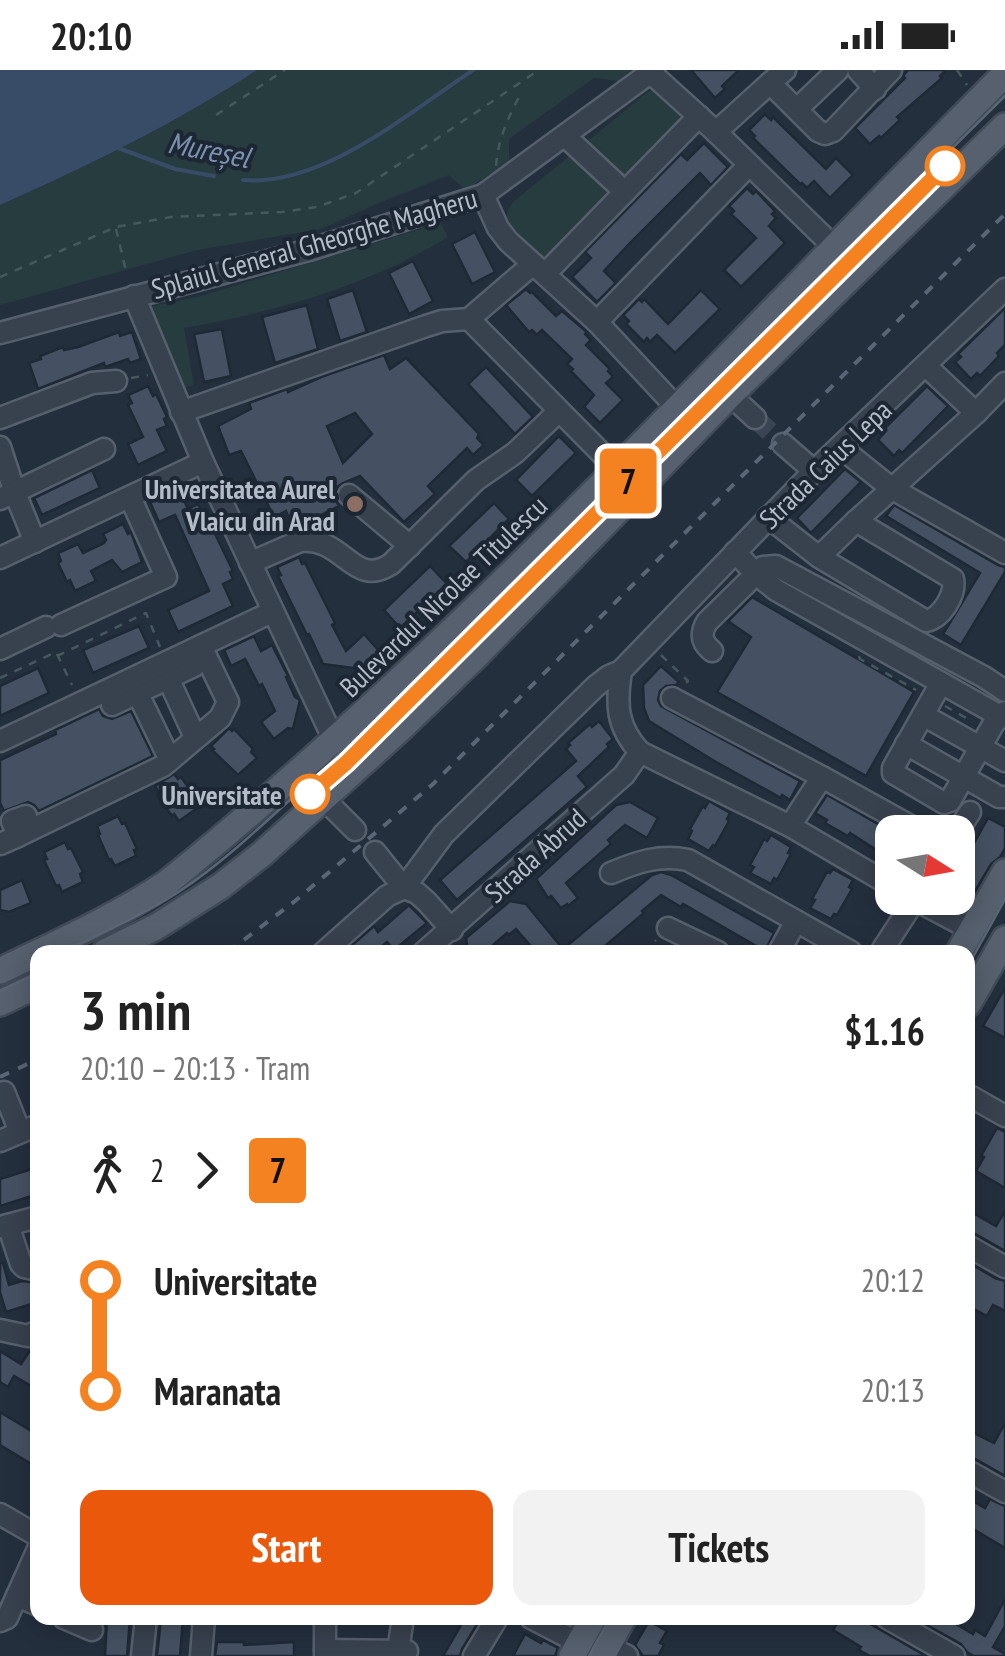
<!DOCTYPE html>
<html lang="en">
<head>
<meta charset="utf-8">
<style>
  body { margin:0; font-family:"PT Sans Narrow",sans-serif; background:#f2f2f2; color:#222; height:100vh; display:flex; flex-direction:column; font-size:38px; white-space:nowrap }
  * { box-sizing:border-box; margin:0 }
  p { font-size:32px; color:#767676 }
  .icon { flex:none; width:55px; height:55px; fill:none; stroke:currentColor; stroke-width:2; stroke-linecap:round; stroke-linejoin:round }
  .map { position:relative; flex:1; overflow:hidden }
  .details { position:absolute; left:30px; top:875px; width:945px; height:680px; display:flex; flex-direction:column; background:#fff; border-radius:20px; box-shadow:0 5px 25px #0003 }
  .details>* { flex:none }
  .badge { padding:0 20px; border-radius:8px; font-size:35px; line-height:65px }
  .needle { width:65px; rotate:101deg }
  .controls { position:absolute; left:875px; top:745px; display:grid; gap:20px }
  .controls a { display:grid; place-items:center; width:100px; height:100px; border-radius:20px; background:#fff; box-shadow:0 5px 25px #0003; font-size:50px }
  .map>.badge { position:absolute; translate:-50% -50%; box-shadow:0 0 0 5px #fff }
  .legs { display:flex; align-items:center; gap:15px; height:110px; padding:0 50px; font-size:32px }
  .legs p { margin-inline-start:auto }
  .summary { display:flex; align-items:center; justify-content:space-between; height:170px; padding:0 50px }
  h1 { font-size:55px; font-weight:700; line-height:75px }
  .primary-button { display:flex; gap:20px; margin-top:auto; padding:20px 50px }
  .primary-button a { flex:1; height:115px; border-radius:20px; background:#ea580c; color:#fff; font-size:40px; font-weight:700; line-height:115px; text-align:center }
  .primary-button a+a { background:#f2f2f2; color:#222 }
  ul { padding:0 50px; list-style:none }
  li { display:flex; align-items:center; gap:35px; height:110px; font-size:38px }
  li i { display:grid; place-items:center; width:15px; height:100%; margin:0 12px; background:currentColor }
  li i::after { content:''; width:25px; height:25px; margin:-12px; border:8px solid; border-radius:50%; background:#fff }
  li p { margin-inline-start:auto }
  li:first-child i { background:linear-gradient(#0000 50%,currentColor 0) }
  li:last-child i { background:linear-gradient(currentColor 50%,#0000 0) }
  .status { display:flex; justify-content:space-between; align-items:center; height:70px; padding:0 50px; background:#fff; direction:ltr }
  .status svg { height:28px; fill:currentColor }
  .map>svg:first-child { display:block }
</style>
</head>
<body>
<div class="status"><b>20:10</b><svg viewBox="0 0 49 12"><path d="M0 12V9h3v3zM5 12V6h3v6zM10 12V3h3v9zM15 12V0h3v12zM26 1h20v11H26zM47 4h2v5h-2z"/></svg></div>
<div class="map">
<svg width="1005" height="1586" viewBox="0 0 1005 1586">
  <rect width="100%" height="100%" fill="#242f3e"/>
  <g fill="#263c3f">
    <path d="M257 0H632L619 11 594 8 509 69V92L465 120 449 105 379 133 321 159 197 180 0 235V135C89 95 176 53 257 0Z"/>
    <polygon points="654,19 692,49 625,117 582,76 645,24"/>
    <path d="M576 81 620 121 548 194 509 154C505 144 507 140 513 132Z"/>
    <path d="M441 153 448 167C371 215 272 243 184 258L194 315 178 320 148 237 201 226Z"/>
  </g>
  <path fill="#394c67" d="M0 0H257C176 53 89 95 0 135Z"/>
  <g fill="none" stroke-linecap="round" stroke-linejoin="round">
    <g stroke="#394c67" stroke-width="4">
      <polyline points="118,78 175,99 214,106"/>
      <path d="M243 110C322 117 410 42 473 0"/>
    </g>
  </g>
  <g fill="#455162" stroke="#1f2835" stroke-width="2.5" fill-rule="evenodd">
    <polygon points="691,0 739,0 722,16 725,19 715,28"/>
    <polygon points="908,0 946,0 940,6 942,8 897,47 900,50 881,68 879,66 870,74 855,58 905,8 903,6"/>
    <polygon points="765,44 771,50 773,47 826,99 836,88 853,105 830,128 814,111 807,118 802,113 800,114 753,68 755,66 749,60"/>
    <polygon points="704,73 728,97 711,115 700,103 629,174 604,201 616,213 597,232 572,207 591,188 585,182 681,84 687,90"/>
    <polygon points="747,118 753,124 756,121 775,141 772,144 776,148 769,156 785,173 741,217 724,200 756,168 731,144 734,141 729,136"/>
    <polygon points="475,162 495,202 472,214 452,174"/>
    <polygon points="413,191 433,231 409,244 389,203"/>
    <polygon points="526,219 530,223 532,222 556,246 562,241 587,262 585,264 591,270 586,275 610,299 608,301 613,307 606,313 623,330 600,353 584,337 594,325 571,301 573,299 567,294 572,289 542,260 537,265 532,260 529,262 506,235"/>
    <polygon points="353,220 367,262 340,271 327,229"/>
    <polygon points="701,220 720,239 675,283 657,265 650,272 647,268 644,272 626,254 629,251 623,245 639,229 642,232 644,229 668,254"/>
    <polygon points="303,236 307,236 318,279 275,293 262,247"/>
    <polygon points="1005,238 1005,275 997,283 999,286 980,306 977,303 971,309 955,292 961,287 958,284"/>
    <polygon points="222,259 231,306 204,312 194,264"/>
    <polygon points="119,262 120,266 132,262 141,289 130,293 128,289 105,297 104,293 38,319 29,293 41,289 40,286 63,277 64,280 78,277"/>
    <path d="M384 285 390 299 406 288 479 364 477 368 484 375 473 385 467 378 428 416 435 424 404 452 360 406 343 413 337 417 335 429 339 436 301 455 296 446 289 449 286 441 274 447 241 381 229 385 218 356 251 339 249 333 287 319 288 322 321 307ZM355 343 372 364 343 393 327 356Z"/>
    <polygon points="486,297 533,347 515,364 468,314"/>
    <polygon points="148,316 153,326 156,324 167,347 164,349 167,356 157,360 167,381 138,395 128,374 143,367 128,335 132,333 128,325"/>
    <polygon points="927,316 948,336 902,383 899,380 894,386 878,370 883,364 881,362"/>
    <polygon points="559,366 576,383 532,426 516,410"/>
    <polygon points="845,399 861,412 811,463 797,448"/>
    <polygon points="92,400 100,418 42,445 34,428"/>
    <polygon points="179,419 188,439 198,434 202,442 204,441 233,501 230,502 233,509 223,514 233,536 178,562 168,540 209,521 175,445 159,452 150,432"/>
    <polygon points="494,433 509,449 466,492 449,476"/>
    <polygon points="894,435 998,495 1005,497 1005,502 961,575 943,564 980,503 886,446"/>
    <polygon points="123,454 128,464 131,462 142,492 122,502 112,490 91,501 96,511 75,521 70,510 67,512 58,493 61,491 58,483 78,474 83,483 104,473 106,470 103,464"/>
    <polygon points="299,487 302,494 305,493 335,553 332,555 346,581 364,564 380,582 361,599 323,594 309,564 307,565 278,506 281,505 277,497"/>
    <polygon points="430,496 447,514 400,558 384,540"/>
    <polygon points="752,527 914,622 866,706 717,622 751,567 728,551"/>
    <polygon points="139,556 149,578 93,603 83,580"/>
    <polygon points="254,566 261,581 272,575 288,606 286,607 295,627 300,630 293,659 288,658 274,669 261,652 275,641 262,614 259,616 245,589 231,596 224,580"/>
    <polygon points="661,596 679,612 676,615 666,616 660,621 658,630 661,636 800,711 790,730 782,725 781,728 716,692 649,651 644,638 643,615"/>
    <polygon points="38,598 49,623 0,646 0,616"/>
    <polygon points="99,639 103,646 112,649 131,641 153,686 39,741 34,735 28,732 4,741 0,733 0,690 56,664 55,660"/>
    <polygon points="599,651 613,669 607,674 609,677 578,706 587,717 457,830 440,810 576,691 566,679 570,675 568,673 590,654 592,657"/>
    <polygon points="229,658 232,661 234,659 253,679 251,682 257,688 238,705 212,680 214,679 211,676"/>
    <polygon points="174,704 178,709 181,707 196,728 194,730 199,737 179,751 174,744 172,746 157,725 159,723 155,716"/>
    <polygon points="827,725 892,762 892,790 850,763 848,766 825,753 827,750 815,743"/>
    <polygon points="709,731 730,743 727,749 729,751 715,776 713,775 709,781 688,769 692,761 690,759 703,736 705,738"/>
    <polygon points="630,732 658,748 647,768 625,755 608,770 611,774 566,813 578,828 568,836 567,834 561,838 551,826 548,828 536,809 616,735"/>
    <polygon points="118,746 122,754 125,753 137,779 134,780 136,786 115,796 111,789 109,790 98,765 100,764 97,756"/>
    <polygon points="988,748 1005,757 1005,778 1000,787 991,794 964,840 943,829 958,828 958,802"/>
    <polygon points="771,765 791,777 788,783 791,784 777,810 774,808 771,814 750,803 754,797 750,795 764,769 767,771"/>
    <polygon points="65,772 68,779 71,778 83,802 80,804 83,812 62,822 59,815 56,816 44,790 47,789 44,782"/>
    <polygon points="833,799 853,810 849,817 852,819 837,845 834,844 831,849 810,838 815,830 812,829 827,802 830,803"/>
    <polygon points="661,802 671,805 774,863 765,881 683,834 681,837 661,825 642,841 644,843 598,882 536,882 516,859 509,865 507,863 493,875 494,882 468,882 466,868 510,831 526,834 563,879 652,805"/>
    <polygon points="22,810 31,833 9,842 0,840 0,820"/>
    <polygon points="409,835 427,853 394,880 387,872 375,882 344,882 374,856 378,862"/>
    <polygon points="1005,918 1005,968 983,956"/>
    <polygon points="997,1058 1005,1062 1005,1118 976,1101 984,1087 981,1086"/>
    <polygon points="38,1097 38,1124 0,1136 0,1109"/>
    <polygon points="968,1140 996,1156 1005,1141 1005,1181 975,1164 968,1162"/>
    <polygon points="968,1192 995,1208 1005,1211 1005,1241 993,1235 987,1246 968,1236"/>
    <polygon points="0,1193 3,1193 9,1215 22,1211 38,1213 38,1232 6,1242 0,1222"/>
    <polygon points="0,1281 21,1294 29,1282 38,1287 38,1320 14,1306 8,1317 0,1312"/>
    <polygon points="0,1342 38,1365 38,1398 0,1375"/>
    <polygon points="1005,1353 1005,1406 975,1389 968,1387 968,1360 994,1373"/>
    <polygon points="968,1428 985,1438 990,1429 1005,1436 1005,1478 968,1456"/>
    <polygon points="1005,1529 1005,1556 993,1577 1005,1584 1005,1586 974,1586 967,1582 961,1574 914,1548 953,1548 951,1551 973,1564 975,1560 985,1566"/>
    <polygon points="107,1548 130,1548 127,1586 105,1586"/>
    <polygon points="161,1548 183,1548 180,1586 157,1586"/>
    <polygon points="465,1548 481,1548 462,1579 460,1586 443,1586"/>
    <polygon points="840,1548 860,1548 926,1586 870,1586 859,1580 861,1577 833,1560"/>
    <polygon points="649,1551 667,1561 660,1573 664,1575 658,1586 643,1586 635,1575"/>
    <polygon points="525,1564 541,1573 543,1570 558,1578 555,1586 513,1586"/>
    <polygon points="217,1572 244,1572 244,1575 294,1572 294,1586 215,1586"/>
  </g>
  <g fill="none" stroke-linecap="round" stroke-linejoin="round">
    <polyline stroke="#3a4453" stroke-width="20" stroke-dasharray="20 10" stroke-linecap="butt" points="755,348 783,374"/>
    <g stroke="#565f6c" stroke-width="25">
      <g id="minor">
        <polyline points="785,0 770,13 818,61 825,64 833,61 891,0"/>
        <polyline points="858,0 875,19"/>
        <polyline points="651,3 716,62 834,177"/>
        <polyline points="797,39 838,0"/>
        <polyline points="716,62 770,13"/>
        <polyline points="565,66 625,122"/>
        <polyline points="483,125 498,158 508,171 597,252 678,339"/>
        <polyline points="545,204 699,46"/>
        <polyline points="134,226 203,392 350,704"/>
        <polyline points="469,249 618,400"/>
        <polyline points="597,252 749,95"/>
        <polyline points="0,263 309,180 483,125 654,0"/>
        <polyline points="926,296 976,343"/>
        <polyline points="730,325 755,348"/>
        <polyline points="181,342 426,256 442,251 469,249 533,194"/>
        <polyline points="0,348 92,313 116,311"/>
        <polyline points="783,374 814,401"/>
        <polyline points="0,377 15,423 35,472"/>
        <polyline points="840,377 891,418 1005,483"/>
        <polyline points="349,425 410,476"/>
        <polyline points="0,429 104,379"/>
        <polyline points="768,447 819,487 856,451"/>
        <polyline points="735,482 755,503 776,520 1000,646"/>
        <path d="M819 487 926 551C942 548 956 524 953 509L856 451 976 343 1005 313"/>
        <polyline points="0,488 203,392"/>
        <path d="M250 493 300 471C344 466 353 519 391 494L476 410 515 383 559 341"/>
        <polyline points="61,555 166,507 130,427"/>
        <polyline points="0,579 46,557"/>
        <path d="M712 581C701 572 700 564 707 552L763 497 776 496 984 607 1005 621"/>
        <polyline points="168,608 195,667"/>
        <polyline points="941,613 893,698 893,703 944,733 950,731 994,653 1005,642"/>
        <polyline points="137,622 170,690"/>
        <polyline points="672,628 822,707 921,762"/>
        <polyline points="112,635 194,596 201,576"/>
        <polyline points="923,645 1005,691"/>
        <polyline points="0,671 272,542"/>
        <polyline points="906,674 999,727 1005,727"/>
        <polyline points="324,729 355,760"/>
        <polyline points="790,756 822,707"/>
        <polyline points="957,762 970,742"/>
        <polyline points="18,766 163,696 220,648 228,632 201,576"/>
        <polyline points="0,774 18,766 12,751 26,746"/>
        <polyline points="375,782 404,818 417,823 427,832 452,860"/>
        <path d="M611 803C637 792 660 784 688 790L851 882"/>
        <path d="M892 816 790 756 640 682C616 656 616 634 621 601L814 401 1005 219"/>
        <polyline points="912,828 972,860"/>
        <polyline points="668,858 718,882"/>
        <polyline points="324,882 387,826 404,818 444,764 596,616 609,606 621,601"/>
        <polyline points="424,882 624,705 640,682"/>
        <polyline points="779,882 796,851"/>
        <polyline points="881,882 916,828"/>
        <polyline points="4,1022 20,1062"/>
        <polyline points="968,1025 1005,1046"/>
        <polyline points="0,1071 38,1055"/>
        <polyline points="8,1155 21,1194 24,1197 38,1200"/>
        <polyline points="0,1157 38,1147"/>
        <polyline points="968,1176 1005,1197"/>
        <polyline points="0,1260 28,1266 38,1261"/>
        <polyline points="968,1401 1005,1422"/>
        <polyline points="0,1444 38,1466"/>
        <polyline points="17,1526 38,1535"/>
        <polyline points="64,1548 92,1560"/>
        <polyline points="325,1548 325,1586"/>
        <polyline points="531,1548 579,1573"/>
        <polyline points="887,1548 954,1586"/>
        <polyline points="0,1551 7,1548 38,1479"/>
        <polyline points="607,1576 627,1586"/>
        <polyline points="325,1580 407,1581"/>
        <polyline points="398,1581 403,1548"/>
        <polyline points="142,1586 146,1548"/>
        <polyline points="201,1586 204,1548"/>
        <polyline points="474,1586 497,1548"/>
      </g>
    </g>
    <g stroke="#414a57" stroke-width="30">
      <g id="major">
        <polyline points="105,882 156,857 221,816 262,784 399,660 474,588 730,325 1005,56"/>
        <polyline points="959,882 1005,802"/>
        <path d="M0 901C57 873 114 848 167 813 469 568 730 279 1005 4"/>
        <polyline points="0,933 38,915"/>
        <polyline points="968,934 1005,869"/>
        <polyline points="572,1586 593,1548"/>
        <polyline points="602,1586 623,1548"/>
      </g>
    </g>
    <g stroke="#44595c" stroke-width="2.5" stroke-dasharray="8 8" stroke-linecap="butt">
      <polyline points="957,0 967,15"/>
      <polyline points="216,45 285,0"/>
      <path d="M496 96C498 70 507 50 519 27"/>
      <polyline points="116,159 127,205"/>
      <polyline points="0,207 116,157 171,147 282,142 317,137 356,123 539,0"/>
      <polyline points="131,308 148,305"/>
      <polyline points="661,585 688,611 685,614"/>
      <polyline points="57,586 146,543 160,577"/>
      <polyline points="859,586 860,589 916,620"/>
      <polyline points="0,608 56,582 72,615"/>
      <polyline points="945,636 973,652"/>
      <polyline points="643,882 656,870"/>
    </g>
    <use href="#minor" stroke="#38414e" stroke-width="20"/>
    <use href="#major" stroke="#56606e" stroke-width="25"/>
    <g stroke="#5a6575" stroke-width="2.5">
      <path d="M62 882C101 863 143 845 180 821 230 788 274 743 319 704L1005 26"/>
      <polyline points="968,896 1005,829"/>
      <polyline points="0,921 38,903"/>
      <polyline points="589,1586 610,1548"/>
    </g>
    <g stroke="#5a6575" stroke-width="4" stroke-dasharray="10 10" stroke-linecap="butt">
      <polyline points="228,882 295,831 432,715 1005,144"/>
      <polyline points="0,1007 38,989"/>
    </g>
  </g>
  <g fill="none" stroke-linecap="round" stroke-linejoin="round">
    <g stroke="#fff" stroke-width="22">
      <polyline id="line-1" points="310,724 346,693 945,96"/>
    </g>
    <use href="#line-1" stroke="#f58220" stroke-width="15"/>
  </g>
  <g fill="#fff" stroke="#f58220" stroke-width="5">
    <circle cx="945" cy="96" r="18"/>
    <circle cx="310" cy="724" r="18"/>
  </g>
  <circle fill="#8d6e63" stroke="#1d2633" stroke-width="4" cx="355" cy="434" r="10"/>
  <g text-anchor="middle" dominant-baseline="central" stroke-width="8" stroke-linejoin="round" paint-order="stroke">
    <g font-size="28" fill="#b4bcc9" stroke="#1d2633">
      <text transform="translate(314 173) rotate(-16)">Splaiul General Gheorghe Magheru</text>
      <text transform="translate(825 394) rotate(-44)">Strada Caius Lepa</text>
      <text transform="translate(443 526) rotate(-44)">Bulevardul Nicolae Titulescu</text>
      <text transform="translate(535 785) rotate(-42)">Strada Abrud</text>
    </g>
    <g font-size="28" font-weight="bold" fill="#b4bcc9" stroke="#1d2633" text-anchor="end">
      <text x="335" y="418">Universitatea Aurel<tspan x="335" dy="32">Vlaicu din Arad</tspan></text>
    </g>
    <g font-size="28" font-weight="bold" fill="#b4bcc9" stroke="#1d2633" text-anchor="end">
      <text x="282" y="724">Universitate</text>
    </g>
    <g font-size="30" font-style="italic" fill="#7c92b1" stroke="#1d2633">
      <text transform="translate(209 79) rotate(11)">Mureșel</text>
    </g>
  </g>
</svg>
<div class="controls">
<a><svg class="needle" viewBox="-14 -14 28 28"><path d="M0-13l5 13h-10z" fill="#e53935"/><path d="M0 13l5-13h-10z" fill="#767676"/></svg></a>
</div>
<b class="badge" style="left:628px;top:411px;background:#f58220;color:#111">7</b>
<section class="details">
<div class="summary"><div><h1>3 min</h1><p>20:10 – 20:13 · Tram</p></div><b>$1.16</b></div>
<div class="legs"><svg class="icon" aria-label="walk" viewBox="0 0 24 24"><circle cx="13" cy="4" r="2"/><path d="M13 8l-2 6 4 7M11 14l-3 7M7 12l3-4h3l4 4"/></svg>2<svg class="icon" aria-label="forward" viewBox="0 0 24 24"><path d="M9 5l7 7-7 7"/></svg><b class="badge" style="background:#f58220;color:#111">7</b></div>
<ul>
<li><i style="color:#f58220"></i><b>Universitate</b><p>20:12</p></li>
<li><i style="color:#f58220"></i><b>Maranata</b><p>20:13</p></li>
</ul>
<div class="primary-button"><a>Start</a><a>Tickets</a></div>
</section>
</div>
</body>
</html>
